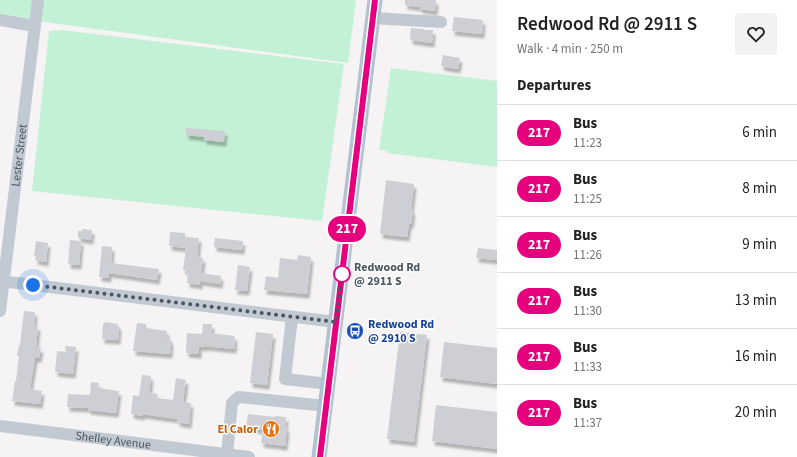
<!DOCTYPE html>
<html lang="en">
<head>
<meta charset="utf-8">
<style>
  body { margin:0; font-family:"Source Sans 3",sans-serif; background:#f2f2f2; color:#222; height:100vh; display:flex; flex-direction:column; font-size:15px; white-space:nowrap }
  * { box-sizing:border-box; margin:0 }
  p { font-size:13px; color:#767676 }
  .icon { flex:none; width:22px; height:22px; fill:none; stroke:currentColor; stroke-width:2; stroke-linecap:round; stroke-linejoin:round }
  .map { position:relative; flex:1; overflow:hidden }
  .sheet { display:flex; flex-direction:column; background:#fff; width:300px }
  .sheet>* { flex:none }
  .badge { padding:0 8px; border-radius:13px; font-size:14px; line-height:26px }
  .you { position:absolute; width:20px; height:20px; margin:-10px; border:3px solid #fff; border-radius:50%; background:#1a73e8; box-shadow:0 0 0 6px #1a73e833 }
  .map>.badge { position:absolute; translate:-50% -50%; box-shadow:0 0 0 2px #fff }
  h2 { padding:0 20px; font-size:15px; line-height:36px }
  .round { display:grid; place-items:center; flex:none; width:42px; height:42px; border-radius:4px; background:#f2f2f2 }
  .overview { display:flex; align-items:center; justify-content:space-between; height:68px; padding:0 20px }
  h1 { font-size:19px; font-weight:600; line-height:30px }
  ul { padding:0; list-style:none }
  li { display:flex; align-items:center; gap:12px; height:56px; padding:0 20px; border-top:1px solid #e0e0e0 }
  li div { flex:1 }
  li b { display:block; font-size:15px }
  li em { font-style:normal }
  li .badge { min-width:44px; font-weight:700; text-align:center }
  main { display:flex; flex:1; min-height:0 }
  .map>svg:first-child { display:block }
</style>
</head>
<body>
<main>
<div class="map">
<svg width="497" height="457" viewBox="0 0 497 457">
  <defs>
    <filter id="shadow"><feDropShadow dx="2.5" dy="4.5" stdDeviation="1" flood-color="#0004"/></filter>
  </defs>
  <rect width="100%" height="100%" fill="#f5f3f3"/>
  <g fill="#c3f1d5">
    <polygon points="0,0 356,0 348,63 0,16"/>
    <polygon points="62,30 344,64 322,221 32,191 49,31"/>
    <polygon points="391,68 497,81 497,167 387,153 387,151 379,150"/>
  </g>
  <g fill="#cdcfd5" filter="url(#shadow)">
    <polygon points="405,0 436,0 435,11 420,9 420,7 405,5"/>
    <polygon points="454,17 483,20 482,34 452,31"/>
    <polygon points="411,28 424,29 424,30 433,30 432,43 410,40"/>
    <polygon points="443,55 460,58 458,69 441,66"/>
    <polygon points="186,128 225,131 224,142 204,140 204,137 186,135"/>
    <polygon points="386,180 414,184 411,210 413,210 411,224 409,224 407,237 380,234"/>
    <polygon points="82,229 92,230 91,240 78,238 78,231 82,231"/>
    <polygon points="170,232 185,233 185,237 199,238 197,257 203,258 201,273 221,276 220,284 200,281 200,285 187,283 188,271 183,270 186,248 169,246"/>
    <polygon points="215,238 243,241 242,250 214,247"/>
    <polygon points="70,240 81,241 79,265 68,264"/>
    <polygon points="36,241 48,243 46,262 35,260 36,256 34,256"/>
    <polygon points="102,246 112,247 111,263 159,269 157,280 109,273 109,278 99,277"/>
    <polygon points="478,248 497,250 497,260 476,258"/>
    <polygon points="298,255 311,257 307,294 264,290 266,276 278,278 280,258 297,260"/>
    <polygon points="238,265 250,267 247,291 235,290"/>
    <polygon points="24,311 35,312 34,326 38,326 36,347 41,348 39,358 35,358 30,389 42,391 40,404 12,401 15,381 16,381 19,356 17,356 19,345 20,345"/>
    <polygon points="105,322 118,324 117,326 119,326 118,340 102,339 103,324 104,324"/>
    <polygon points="137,323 146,324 146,328 167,331 167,337 170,337 169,340 171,341 170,354 133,351"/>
    <polygon points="203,324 212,324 211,333 234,336 234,337 235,337 234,349 204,346 204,347 199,346 199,354 186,353 187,333 202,334"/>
    <polygon points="256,332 273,334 267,385 250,383"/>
    <polygon points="400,332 427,335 414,442 387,439"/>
    <polygon points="444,342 497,348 497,384 440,377"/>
    <polygon points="65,346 76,347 73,374 55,372 57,351 66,352"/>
    <polygon points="142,375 151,376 149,393 158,394 157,398 173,400 176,378 186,380 183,402 191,403 189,424 177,422 178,419 142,414 142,416 131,414 133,395 139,396"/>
    <polygon points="91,382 99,383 98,388 119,391 116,413 88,410 88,408 67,407 68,394 90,395"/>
    <polygon points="436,405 497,412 497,449 432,441"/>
    <polygon points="248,414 275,417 275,416 286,417 285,427 287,428 285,446 261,443 263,430 246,428"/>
  </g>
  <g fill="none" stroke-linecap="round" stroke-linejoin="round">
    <g stroke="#c1cad2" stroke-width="12">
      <polyline points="373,18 441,22"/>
      <polyline points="0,20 34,26"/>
      <polyline points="0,281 336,322"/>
      <path id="s1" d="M0 311 38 0"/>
      <polyline points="292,317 285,379 329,384"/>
      <path id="s2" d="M0 426 249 457"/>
      <polyline points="227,454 232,403 235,400 239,397 326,406"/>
    </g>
    <polyline stroke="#b3c2d1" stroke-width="15" points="319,457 375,0"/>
  </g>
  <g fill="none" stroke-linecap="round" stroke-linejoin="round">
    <g stroke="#fff" stroke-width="9">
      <polyline id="line" points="320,457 375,0"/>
    </g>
    <use href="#line" stroke="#e6007e" stroke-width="6"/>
    <polyline stroke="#4a5661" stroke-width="4" stroke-dasharray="0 7.2" points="33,285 336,322 343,267 342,274"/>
  </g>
  <defs>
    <g id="bus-disc" transform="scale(0.9)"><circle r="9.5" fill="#1a4fb4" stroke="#fff"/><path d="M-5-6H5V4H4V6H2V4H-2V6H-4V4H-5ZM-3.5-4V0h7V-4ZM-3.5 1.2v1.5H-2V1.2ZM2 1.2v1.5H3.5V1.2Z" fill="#fff"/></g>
    <g id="restaurant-disc" transform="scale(0.9)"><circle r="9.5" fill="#e8710a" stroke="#fff"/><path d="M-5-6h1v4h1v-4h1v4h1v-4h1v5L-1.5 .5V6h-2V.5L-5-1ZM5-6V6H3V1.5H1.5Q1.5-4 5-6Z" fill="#fff"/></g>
  </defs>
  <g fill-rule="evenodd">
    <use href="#bus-disc" x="355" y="331"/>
    <use href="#restaurant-disc" x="271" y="429"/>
  </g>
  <circle fill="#fff" stroke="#e6007e" stroke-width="2" cx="342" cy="274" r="8"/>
  <g text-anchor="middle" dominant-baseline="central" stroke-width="3" stroke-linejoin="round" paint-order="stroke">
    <g font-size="12" fill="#4a5661" stroke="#fff">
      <text stroke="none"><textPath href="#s1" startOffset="157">Lester Street</textPath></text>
      <text stroke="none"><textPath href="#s2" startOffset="114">Shelley Avenue</textPath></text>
    </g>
    <g font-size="12" font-weight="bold" fill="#4a5661" stroke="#fff" text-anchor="start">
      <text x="354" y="267">Redwood Rd<tspan x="354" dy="14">@ 2911 S</tspan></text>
    </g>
    <g font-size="12" font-weight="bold" fill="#164399" stroke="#fff" text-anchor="start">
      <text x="368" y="324">Redwood Rd<tspan x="368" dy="14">@ 2910 S</tspan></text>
    </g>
    <g font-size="12" font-weight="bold" fill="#c56008" stroke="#fff" text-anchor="end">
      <text x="258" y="429">El Calor</text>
    </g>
  </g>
</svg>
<div class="you" style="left:33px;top:285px"></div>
<b class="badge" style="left:347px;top:229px;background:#e6007e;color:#fff">217</b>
</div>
<section class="sheet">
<div class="overview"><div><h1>Redwood Rd @ 2911 S</h1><p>Walk · 4 min · 250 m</p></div><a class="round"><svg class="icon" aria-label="heart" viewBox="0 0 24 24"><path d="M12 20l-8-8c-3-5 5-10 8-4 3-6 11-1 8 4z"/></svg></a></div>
<h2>Departures</h2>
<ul>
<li><span class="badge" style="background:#e6007e;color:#fff">217</span><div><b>Bus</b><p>11:23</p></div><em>6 min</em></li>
<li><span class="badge" style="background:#e6007e;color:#fff">217</span><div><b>Bus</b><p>11:25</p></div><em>8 min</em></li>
<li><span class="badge" style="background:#e6007e;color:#fff">217</span><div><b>Bus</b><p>11:26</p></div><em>9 min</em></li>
<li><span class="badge" style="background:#e6007e;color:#fff">217</span><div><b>Bus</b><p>11:30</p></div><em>13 min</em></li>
<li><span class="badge" style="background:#e6007e;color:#fff">217</span><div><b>Bus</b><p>11:33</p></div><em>16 min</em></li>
<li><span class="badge" style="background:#e6007e;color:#fff">217</span><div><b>Bus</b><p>11:37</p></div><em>20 min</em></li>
</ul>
</section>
</main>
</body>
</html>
